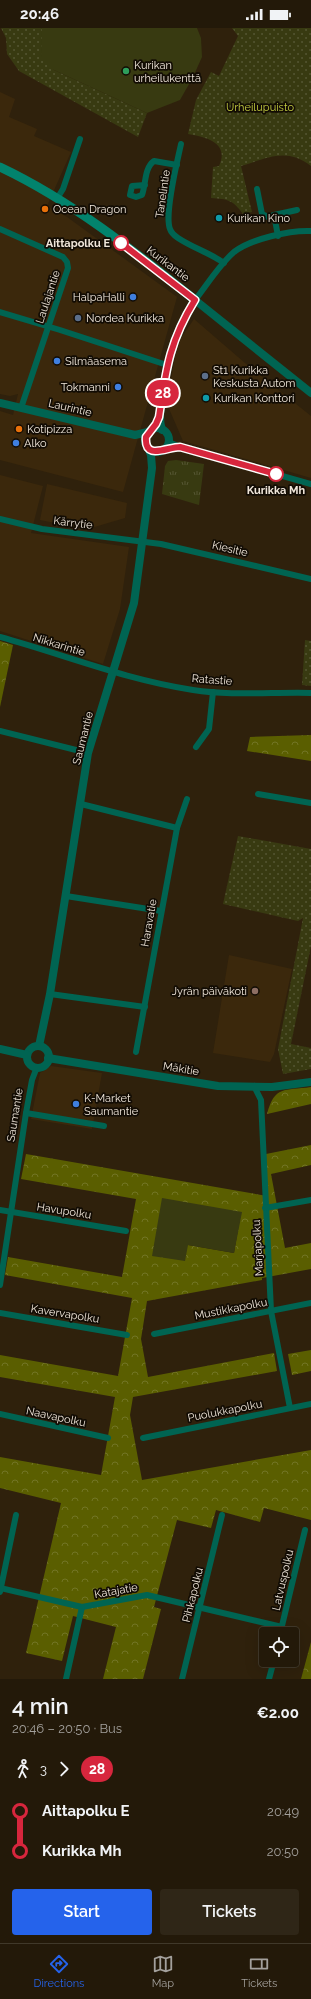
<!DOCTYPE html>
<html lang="en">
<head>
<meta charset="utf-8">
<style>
  body { margin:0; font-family:Raleway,sans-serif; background:#2f2617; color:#f1f3f6; height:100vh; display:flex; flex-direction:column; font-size:15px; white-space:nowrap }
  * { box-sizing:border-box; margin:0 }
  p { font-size:13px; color:#a3a09c }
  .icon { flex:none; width:22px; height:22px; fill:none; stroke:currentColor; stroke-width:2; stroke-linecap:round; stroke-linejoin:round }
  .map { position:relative; height:1651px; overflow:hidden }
  .panel { display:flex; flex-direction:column; background:#231909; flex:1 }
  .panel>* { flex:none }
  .badge { padding:0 8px; border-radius:13px; font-size:14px; line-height:26px }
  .buttons { position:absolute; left:259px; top:1599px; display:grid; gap:8px }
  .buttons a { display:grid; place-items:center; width:40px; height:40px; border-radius:4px; background:#231909; box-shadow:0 4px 16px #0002,0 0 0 1px #40382a; font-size:20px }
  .map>.badge { position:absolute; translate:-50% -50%; box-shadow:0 0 0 2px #fff }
  .legs { display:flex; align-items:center; gap:6px; height:44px; padding:0 12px; font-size:13px }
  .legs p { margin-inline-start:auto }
  .overview { display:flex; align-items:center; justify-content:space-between; height:68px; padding:0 12px }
  h1 { font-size:22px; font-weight:600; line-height:30px }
  .cta { display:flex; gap:8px; margin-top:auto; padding:8px 12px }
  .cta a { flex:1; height:46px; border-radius:4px; background:#2563eb; color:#fff; font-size:16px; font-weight:600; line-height:46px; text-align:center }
  .cta a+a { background:#2f2617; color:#f1f3f6 }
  ul { padding:0 12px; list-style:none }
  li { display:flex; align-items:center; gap:14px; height:40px; font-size:15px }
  li i { display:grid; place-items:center; width:6px; height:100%; margin:0 5px; background:currentColor }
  li i::after { content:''; width:10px; height:10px; margin:-5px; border:3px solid; border-radius:50%; background:#231909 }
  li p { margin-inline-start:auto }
  li:first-child i { background:linear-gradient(#0000 50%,currentColor 0) }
  li:last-child i { background:linear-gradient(currentColor 50%,#0000 0) }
  .status { display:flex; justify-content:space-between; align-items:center; height:28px; padding:0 20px; background:#231909; direction:ltr }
  .status svg { height:11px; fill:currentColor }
  .tabs { display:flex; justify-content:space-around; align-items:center; height:56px; border-top:1px solid #40382a; background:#231909; font-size:11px; color:#a3a09c }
  .tabs a { display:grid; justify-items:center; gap:2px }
  .tabs .selected { color:#2563eb }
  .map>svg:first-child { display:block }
</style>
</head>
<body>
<div class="status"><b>20:46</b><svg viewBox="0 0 49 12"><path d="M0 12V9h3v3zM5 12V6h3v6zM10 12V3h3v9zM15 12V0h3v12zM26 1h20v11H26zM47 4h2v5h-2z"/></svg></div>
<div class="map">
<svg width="311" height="1651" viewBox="0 0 311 1651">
  <defs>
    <pattern id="grass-tufts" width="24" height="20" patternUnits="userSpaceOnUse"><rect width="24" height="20" fill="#383a11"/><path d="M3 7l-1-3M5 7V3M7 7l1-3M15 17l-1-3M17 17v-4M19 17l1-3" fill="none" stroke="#555633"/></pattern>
    <pattern id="forest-crowns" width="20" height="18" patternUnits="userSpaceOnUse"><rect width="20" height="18" fill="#5a5e00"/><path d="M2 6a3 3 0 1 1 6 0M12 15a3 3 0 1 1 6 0" fill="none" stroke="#727525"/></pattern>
    <pattern id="park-dots" width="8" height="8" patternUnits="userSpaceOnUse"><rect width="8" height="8" fill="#383a11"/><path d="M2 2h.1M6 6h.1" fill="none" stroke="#555633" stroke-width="1.8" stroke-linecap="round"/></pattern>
  </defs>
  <rect width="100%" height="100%" fill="#2f210c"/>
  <g fill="#3b280c">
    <polygon points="0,64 15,71 9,89 37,101 34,108 71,124 47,178 67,189 177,269 123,464 0,432 0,383 13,387 18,366 10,368 0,366"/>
    <polygon points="194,291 245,335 311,388 311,450 183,413 167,376 175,329 181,310"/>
    <polygon points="0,447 43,458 31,505 129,519 120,581 103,636 0,603"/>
    <polygon points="47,456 127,475 125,490 91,500 70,498 40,492"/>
    <polygon points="229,927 292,941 274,1026 270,1034 213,1025"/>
    <polygon points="51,1038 102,1045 92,1101 31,1091 40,1045"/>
  </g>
  <polygon fill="url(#grass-tufts)" points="176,432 204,436 199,477 162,466 165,438 168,433"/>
  <g fill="url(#forest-crowns)" fill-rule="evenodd">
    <polygon points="0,613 13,617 0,679"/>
    <polygon points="311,707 311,733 247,723 250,709"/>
    <path d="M311 1059V1076L267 1086C275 1057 284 1063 311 1059Z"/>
    <path d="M311 1117V1137L271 1146 285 1220 311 1215V1241L262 1250V1252L147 1273 141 1311 148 1349 274 1325 277 1343 133 1369 130 1387 142 1452 311 1422V1492L264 1480 260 1494 216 1482 211 1500 177 1492 154 1579 161 1581 143 1651H103L116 1599 73 1588 62 1633 26 1625 61 1475 0 1460V1429L101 1447 115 1369 0 1349V1327L118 1348 132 1270 5 1247 8 1229 122 1249 136 1171 21 1151 26 1126 267 1168 266 1126ZM241 1184 234 1225 188 1217Z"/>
    <polygon points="311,1322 311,1343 292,1347 288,1326"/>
    <polygon points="311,1614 311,1651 301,1651"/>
  </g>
  <g fill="url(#park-dots)">
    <polygon points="1,0 42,0 54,42 147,85 138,109 19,43 7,26 6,10"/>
    <path d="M232 0H311V138C286 119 268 130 241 138L252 184 243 186C233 172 228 171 211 170L213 139 219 138C230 114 205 109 188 106L196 72 211 44 219 48 238 8Z"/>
    <polygon points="305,612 311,613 311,658 302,657"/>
    <polygon points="238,808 311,821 311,918 291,1016 311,1020 311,1041 283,1046 278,1021 303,890 298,893 223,876"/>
  </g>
  <g fill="#383a11">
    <polygon points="42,0 197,0 201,10 202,29 193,49 180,72 147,85 54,42 41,28"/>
    <polygon points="162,1170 242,1184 234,1225 188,1217 185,1233 152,1228"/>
  </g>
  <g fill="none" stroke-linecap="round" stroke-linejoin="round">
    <g stroke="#006452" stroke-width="6">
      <path d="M181 116C177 135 164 186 170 201 171 204 175 208 178 210 193 220 210 225 224 235"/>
      <path d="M145 157 132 158 130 167 136 169 142 167C146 157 144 140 154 133L177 137"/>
      <polyline points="257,161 262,186 268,189 274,187 278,208"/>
      <polyline points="58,169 63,161 80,111"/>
      <polyline points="274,187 297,182"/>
      <polyline points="0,201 63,229 67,234 68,240 21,380"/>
      <path d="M195 272C207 257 219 237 234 224 251 211 290 202 311 203"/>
      <polyline points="0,284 60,302 167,337"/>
      <polyline points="168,410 171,415 180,419 311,456"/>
      <polyline points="165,421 178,419"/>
      <polyline points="0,491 42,501 161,516 311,551"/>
      <path d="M0 609C65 627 126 652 193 662 231 668 272 664 311 665"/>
      <polyline points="0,703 88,725"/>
      <polyline points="196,719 209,701 213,664"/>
      <polyline points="258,766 311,775"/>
      <polyline points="81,776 177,800"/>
      <polyline points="66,868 161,883"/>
      <polyline points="50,966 145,979"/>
      <polyline points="136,1024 177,800 187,771"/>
      <polyline points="254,1058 261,1072 271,1283 290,1380"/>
      <polyline points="26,1085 104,1098"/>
      <polyline points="265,1180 311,1172"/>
      <polyline points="0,1182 126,1203"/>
      <polyline points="0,1257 26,1085 32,1052 37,1039"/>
      <polyline points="0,1285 127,1307"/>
      <polyline points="154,1306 311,1275"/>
      <polyline points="0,1386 108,1410"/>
      <polyline points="143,1410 311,1376"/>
      <polyline points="0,1560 82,1579 147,1567 282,1599"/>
      <polyline points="0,1564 16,1487"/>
      <polyline points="280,1606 305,1502"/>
      <polyline points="66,1651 82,1579"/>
      <polyline points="182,1651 222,1487"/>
      <polyline points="269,1651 274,1632"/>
    </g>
    <g stroke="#006452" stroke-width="8">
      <polyline points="0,375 135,407 148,404"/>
      <circle cx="157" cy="412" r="12"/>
      <path d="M162 402C158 390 161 378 163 366 167 331 176 302 195 272L311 365"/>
      <polyline points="39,1018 50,966 88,725 134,575 152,440 151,427 148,420"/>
      <circle cx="38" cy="1029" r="11"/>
      <polyline points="0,1021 27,1027"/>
      <polyline points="48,1030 218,1058 272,1059 311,1054"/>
    </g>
    <path stroke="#02836d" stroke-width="9" d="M0 139C72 173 134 223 195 272"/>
  </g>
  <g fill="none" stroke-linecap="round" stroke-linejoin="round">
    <g stroke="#fff" stroke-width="9">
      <path id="line-1" d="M121 215 195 272C169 314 166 342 159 389L156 396 146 409C144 433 167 419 180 419L276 446"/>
    </g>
    <use href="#line-1" stroke="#d7263d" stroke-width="6"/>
  </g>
  <circle fill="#2e9e5b" stroke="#120c04" stroke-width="1.5" cx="126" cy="43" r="4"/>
  <g fill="#e8710a" stroke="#120c04" stroke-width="1.5">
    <circle cx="45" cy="181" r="4"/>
    <circle cx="19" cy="401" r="4"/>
  </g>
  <g fill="#0f9aa8" stroke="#120c04" stroke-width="1.5">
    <circle cx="219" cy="190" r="4"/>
    <circle cx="206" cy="370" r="4"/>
  </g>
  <g fill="#fff" stroke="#d7263d" stroke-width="2">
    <circle cx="121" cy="215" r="7"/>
    <circle cx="276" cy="446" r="7"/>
  </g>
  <g fill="#3f7fe0" stroke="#120c04" stroke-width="1.5">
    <circle cx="133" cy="269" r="4"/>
    <circle cx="57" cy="333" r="4"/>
    <circle cx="118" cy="359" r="4"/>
    <circle cx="16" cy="415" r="4"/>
    <circle cx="76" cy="1076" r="4"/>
  </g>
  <g fill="#5c6f8a" stroke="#120c04" stroke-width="1.5">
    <circle cx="78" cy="290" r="4"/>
    <circle cx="205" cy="348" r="4"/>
  </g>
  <circle fill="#8d6e63" stroke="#120c04" stroke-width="1.5" cx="255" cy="963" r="4"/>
  <g text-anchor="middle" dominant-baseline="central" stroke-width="3.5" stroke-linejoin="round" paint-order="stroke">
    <g font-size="11" fill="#f1e7db" stroke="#120c04" text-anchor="start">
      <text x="134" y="37">Kurikan<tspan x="134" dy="13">urheilukenttä</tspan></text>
      <text x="53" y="181">Ocean Dragon</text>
      <text x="227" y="190">Kurikan Kino</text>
      <text x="125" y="269" text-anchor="end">HalpaHalli</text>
      <text x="86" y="290">Nordea Kurikka</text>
      <text x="65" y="333">Silmäasema</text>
      <text x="213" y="342">St1 Kurikka<tspan x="213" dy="13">Keskusta Autom</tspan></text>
      <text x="110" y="359" text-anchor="end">Tokmanni</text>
      <text x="214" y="370">Kurikan Konttori</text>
      <text x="27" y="401">Kotipizza</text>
      <text x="24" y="415">Alko</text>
      <text x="247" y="963" text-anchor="end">Jyrän päiväkoti</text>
      <text x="84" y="1070">K-Market<tspan x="84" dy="13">Saumantie</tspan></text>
    </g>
    <g font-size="11" fill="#c5cd41" stroke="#120c04">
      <text x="260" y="79">Urheilupuisto</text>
    </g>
    <g font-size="11" fill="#f1e7db" stroke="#120c04">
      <text transform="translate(163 166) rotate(-82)">Tanelintie</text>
      <text transform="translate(168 236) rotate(37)">Kurikantie</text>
      <text transform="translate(48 269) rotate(-72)">Laulajantie</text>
      <text transform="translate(70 380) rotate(13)">Laurintie</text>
      <text transform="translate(73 495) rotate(7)">Kärrytie</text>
      <text transform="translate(230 521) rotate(13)">Kiesitie</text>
      <text transform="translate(59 617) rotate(17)">Nikkarintie</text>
      <text transform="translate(212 652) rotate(4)">Ratastie</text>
      <text transform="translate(83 710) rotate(-76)">Saumantie</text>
      <text transform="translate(149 895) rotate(-80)">Haravatie</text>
      <text transform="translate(181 1041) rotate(9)">Mäkitie</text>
      <text transform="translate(15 1087) rotate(-81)">Saumantie</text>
      <text transform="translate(64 1183) rotate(9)">Havupolku</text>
      <text transform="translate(258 1220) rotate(-93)">Marjapolku</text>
      <text transform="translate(231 1281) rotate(-11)">Mustikkapolku</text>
      <text transform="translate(65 1286) rotate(9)">Kavervapolku</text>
      <text transform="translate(225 1383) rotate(-11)">Puolukkapolku</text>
      <text transform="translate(56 1389) rotate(12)">Naavapolku</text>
      <text transform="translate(283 1552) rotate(-77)">Latvuspolku</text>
      <text transform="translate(116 1563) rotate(-10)">Katajatie</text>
      <text transform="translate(193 1567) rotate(-76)">Pihkapolku</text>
    </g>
    <g font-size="11" font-weight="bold" fill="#f1e7db" stroke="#120c04" text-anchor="end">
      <text x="110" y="215">Aittapolku E</text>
      <text x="276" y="462" text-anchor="middle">Kurikka Mh</text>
    </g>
  </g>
</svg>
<div class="buttons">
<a><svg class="icon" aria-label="locate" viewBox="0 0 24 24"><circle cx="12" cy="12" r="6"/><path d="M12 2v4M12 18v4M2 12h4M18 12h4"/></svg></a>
</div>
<b class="badge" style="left:163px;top:365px;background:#d7263d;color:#fff">28</b>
</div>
<section class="panel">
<div class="overview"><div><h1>4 min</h1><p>20:46 – 20:50 · Bus</p></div><b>€2.00</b></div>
<div class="legs"><svg class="icon" aria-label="walk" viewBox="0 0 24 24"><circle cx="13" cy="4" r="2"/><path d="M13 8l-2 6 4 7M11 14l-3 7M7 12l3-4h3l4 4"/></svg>3<svg class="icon" aria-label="forward" viewBox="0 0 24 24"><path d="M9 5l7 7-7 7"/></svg><b class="badge" style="background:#d7263d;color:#fff">28</b></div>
<ul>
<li><i style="color:#d7263d"></i><b>Aittapolku E</b><p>20:49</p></li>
<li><i style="color:#d7263d"></i><b>Kurikka Mh</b><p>20:50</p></li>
</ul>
<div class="cta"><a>Start</a><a>Tickets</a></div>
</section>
<nav class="tabs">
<a class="selected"><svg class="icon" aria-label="directions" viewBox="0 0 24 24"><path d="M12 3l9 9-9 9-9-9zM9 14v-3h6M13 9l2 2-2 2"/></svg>Directions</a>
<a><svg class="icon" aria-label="map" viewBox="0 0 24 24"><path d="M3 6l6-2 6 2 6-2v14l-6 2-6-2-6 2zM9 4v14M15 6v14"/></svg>Map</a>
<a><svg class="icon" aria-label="tickets" viewBox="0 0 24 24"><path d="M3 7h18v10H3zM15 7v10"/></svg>Tickets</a>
</nav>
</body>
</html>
